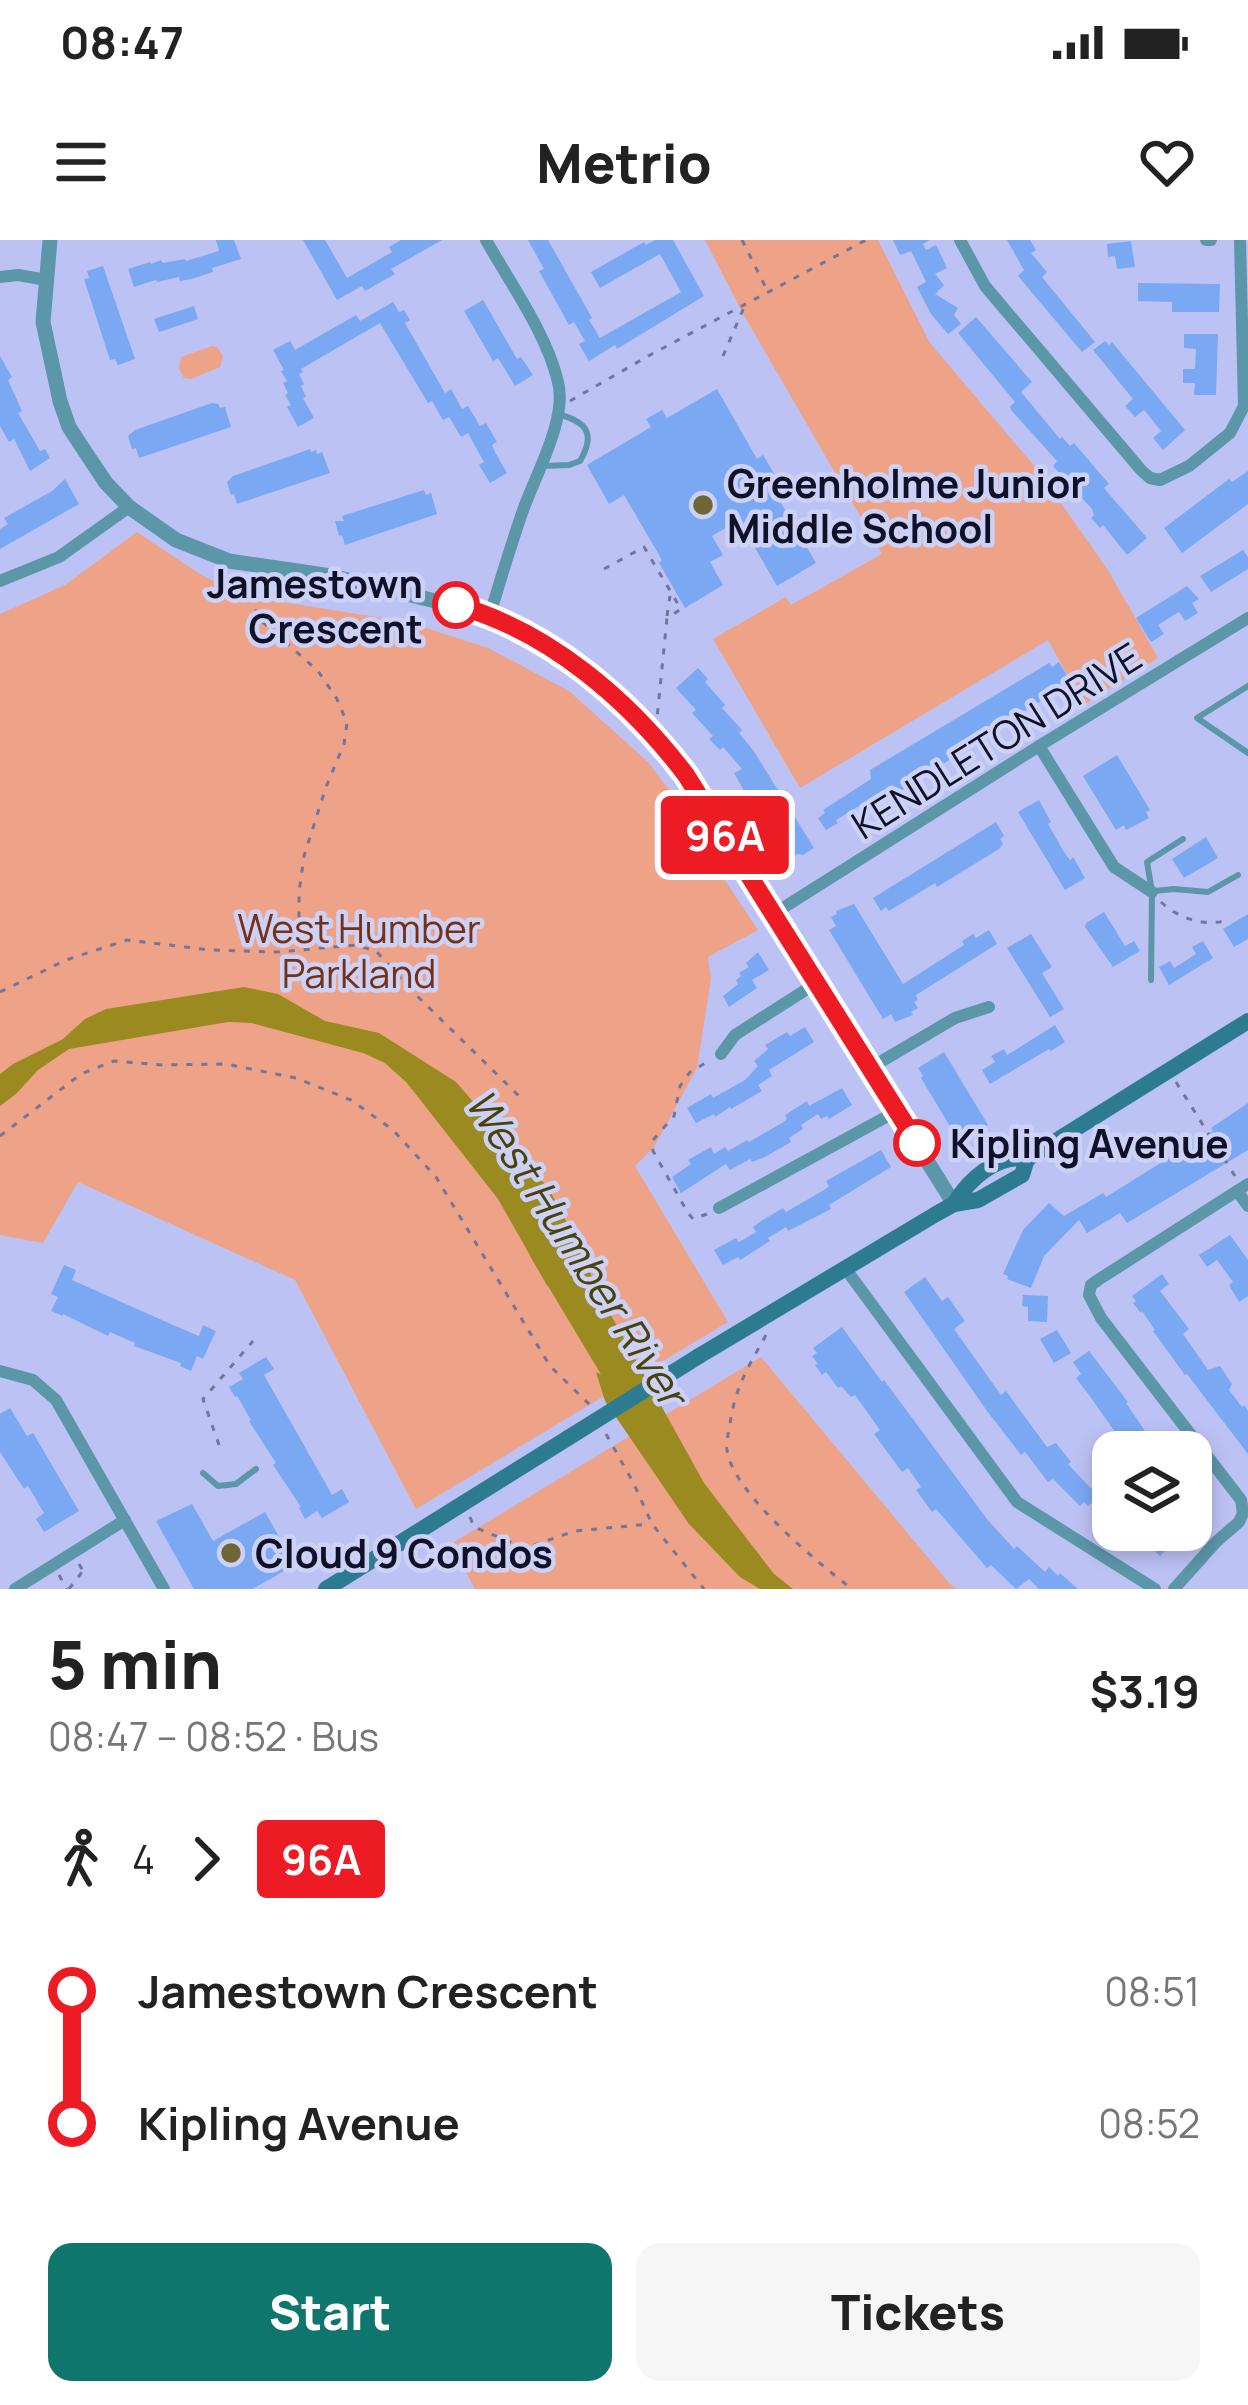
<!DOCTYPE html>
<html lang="en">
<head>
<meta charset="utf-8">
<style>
  body { margin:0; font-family:Manrope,sans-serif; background:#f6f6f6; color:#222; height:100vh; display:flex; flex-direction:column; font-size:45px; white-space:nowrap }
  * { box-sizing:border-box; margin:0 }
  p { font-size:39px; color:#767676 }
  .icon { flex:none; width:66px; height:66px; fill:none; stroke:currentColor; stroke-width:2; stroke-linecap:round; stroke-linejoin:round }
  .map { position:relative; height:1349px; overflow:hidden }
  .panel { display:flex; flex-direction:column; background:#fff; flex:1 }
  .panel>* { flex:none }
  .badge { padding:0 24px; border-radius:9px; font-size:42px; line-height:78px }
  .fabs { position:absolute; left:1092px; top:1191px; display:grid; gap:24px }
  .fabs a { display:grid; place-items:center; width:120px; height:120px; border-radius:24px; background:#fff; box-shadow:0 6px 18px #0003; font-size:60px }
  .map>.badge { position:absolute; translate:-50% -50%; box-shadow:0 0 0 6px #fff }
  .legs { display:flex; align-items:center; gap:18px; height:132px; padding:0 48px; font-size:39px }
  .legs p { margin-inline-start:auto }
  .summary { display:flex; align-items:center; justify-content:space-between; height:204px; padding:0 48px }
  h1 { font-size:66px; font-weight:800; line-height:90px }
  .button { display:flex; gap:24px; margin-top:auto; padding:24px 48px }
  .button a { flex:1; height:138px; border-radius:24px; background:#0f766e; color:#fff; font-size:48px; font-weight:800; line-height:138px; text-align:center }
  .button a+a { background:#f6f6f6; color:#222 }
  ul { padding:0 48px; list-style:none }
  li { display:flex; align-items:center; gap:42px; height:132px; font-size:45px }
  li i { display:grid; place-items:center; width:18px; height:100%; margin:0 15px; background:currentColor }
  li i::after { content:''; width:30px; height:30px; margin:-15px; border:9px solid; border-radius:50%; background:#fff }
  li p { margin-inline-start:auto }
  li:first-child i { background:linear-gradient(#0000 50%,currentColor 0) }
  li:last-child i { background:linear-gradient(currentColor 50%,#0000 0) }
  .status { display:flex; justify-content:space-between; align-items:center; height:84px; padding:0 60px; background:#fff; direction:ltr }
  .status svg { height:33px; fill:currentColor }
  header { display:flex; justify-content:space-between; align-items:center; height:156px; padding:0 48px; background:#fff; font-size:54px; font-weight:800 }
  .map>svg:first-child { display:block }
</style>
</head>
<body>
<div class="status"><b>08:47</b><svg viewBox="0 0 49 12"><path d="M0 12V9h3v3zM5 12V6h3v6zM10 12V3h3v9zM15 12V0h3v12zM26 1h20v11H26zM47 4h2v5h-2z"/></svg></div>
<header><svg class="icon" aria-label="menu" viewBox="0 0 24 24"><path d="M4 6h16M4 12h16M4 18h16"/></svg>Metrio<svg class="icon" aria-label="heart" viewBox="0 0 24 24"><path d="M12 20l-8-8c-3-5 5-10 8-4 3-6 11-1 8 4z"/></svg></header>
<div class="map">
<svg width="1248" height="1349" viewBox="0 0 1248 1349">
  <rect width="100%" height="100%" fill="#bdc2f5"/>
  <g fill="#eea388">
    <polygon points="705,0 878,0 930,103 1037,229 1108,330 1158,418 1084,465 1048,400 800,548 713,399 786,357 791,365 882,314 742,72"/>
    <polygon points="212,106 217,107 223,116 220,127 191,139 184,138 179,129 181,117"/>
    <polygon points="137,292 200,334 244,356 408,382 488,408 569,451 648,522 670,551 683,577 758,690 708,717 711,739 697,828 654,907 635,926 728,1082 416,1269 295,1040 78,942 43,1003 0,995 0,374 65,345"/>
    <polygon points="761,1117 950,1344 958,1349 475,1349 451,1304"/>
  </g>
  <path fill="#9a8a20" d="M244 747 278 754 325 781 379 793 456 842 549 949 572 992 602 1059 704 1243 774 1334 793 1349H760L740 1337 689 1284 605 1161 596 1132 618 1142C614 1105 589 1064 563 1039L550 1038 548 1047 498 959 407 843 385 823 363 813 251 783 228 782 69 809 38 830 16 854 0 866V834L13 824 63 799 85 779 106 769Z"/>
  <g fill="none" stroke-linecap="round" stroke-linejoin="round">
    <polyline stroke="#9a8a20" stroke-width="24" points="541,1011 634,1166"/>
  </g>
  <g fill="#7ba8f3">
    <polygon points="216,0 234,0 241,19 212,28 213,32 192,39 180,41 179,37 157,42 156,40 134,47 128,29 150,22 151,24 161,20 163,23 185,19 186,21 219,11"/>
    <polygon points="303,0 325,0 347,38 392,12 389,7 401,0 442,0 391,29 395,34 365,51 362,46 337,60"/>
    <polygon points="528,0 548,0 592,78 589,80 600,98 681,52 660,14 600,48 591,32 644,2 646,5 655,0 673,0 704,56 617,109 615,105 589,121 579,104 585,101 574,82 569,85 539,31 544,29"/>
    <polygon points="893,0 930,0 923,4 926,10 936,5 947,28 935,34 944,45 935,54 958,68 954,75 961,84 948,94 931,74 917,47 926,42 911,11 900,15"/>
    <polygon points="1007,0 1030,0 1036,10 1031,13 1047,32 1042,37 1095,102 1082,112 1018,36 1024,30"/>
    <polygon points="1131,1 1135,27 1117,29 1115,16 1108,17 1107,4"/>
    <polygon points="103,26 135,119 118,125 115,119 110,120 84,39 89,38 87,31"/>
    <polygon points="1138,43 1220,44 1219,72 1172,72 1172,62 1138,61"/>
    <polygon points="483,60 517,119 521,117 533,135 515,146 498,118 493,121 464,71"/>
    <polygon points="393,62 399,72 404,70 410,80 405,83 445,153 451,149 462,169 468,166 480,186 486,183 497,202 492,205 495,212 507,233 490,243 479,225 484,222 468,193 461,197 449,177 443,180 432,161 428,163 380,83 301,129 303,132 299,134 304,144 301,146 306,157 303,158 314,178 298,187 287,167 291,165 285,155 288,153 283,143 287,141 281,131 284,130 273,110 290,101 295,110 356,75 360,81"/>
    <polygon points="194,66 198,79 159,92 154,79"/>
    <polygon points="976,77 1032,142 1021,152 1060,199 1062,197 1070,206 1074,203 1109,244 1104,248 1147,298 1127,315 1103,285 1100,288 1091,278 1094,275 1092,269 1053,226 1057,221 1011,170 1010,166 1015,162 958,93"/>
    <polygon points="1184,94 1218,94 1216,155 1194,155 1195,143 1183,143 1183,129 1195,129 1196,109 1184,108"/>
    <polygon points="1105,101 1109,105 1112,102 1185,190 1163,210 1153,198 1161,191 1144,170 1135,177 1125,166 1133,159 1093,110"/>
    <polygon points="0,116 12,137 8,140 22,171 18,173 40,211 45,209 50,218 30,231 14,199 9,202 0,186"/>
    <polygon points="717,149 757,219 763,215 782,247 774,251 816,323 777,346 739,280 712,296 723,315 710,322 723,345 685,368 659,323 662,320 624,255 609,264 587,225 651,187 646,179 662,170 667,178"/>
    <polygon points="212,163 218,164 220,168 225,167 231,187 139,218 136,208 132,209 128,196 135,190"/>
    <polygon points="310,209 311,212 316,210 317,214 322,212 330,233 237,264 234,254 231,255 227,242 233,236"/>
    <polygon points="1248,231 1248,264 1182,313 1164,288 1229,239 1232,242"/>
    <polygon points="65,239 79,264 0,309 0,289 8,284 4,278 52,251"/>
    <polygon points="424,250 426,255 431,253 437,274 345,305 342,295 339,296 335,281 344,281 342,276"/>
    <polygon points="1243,310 1248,317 1248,329 1211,352 1200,336"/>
    <polygon points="1187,346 1199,359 1192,363 1198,373 1185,381 1179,372 1169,378 1158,385 1164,394 1151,402 1136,378"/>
    <polygon points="1059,422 1069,439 1053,449 1056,454 1035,464 923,537 921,535 905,545 906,548 885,560 882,555 865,566 864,563 836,580 838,583 826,590 818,578 825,573 823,570 871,539 870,530 1049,423 1052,427"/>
    <polygon points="698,428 708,439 705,442 725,465 722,468 742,490 739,493 753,510 814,608 803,615 798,614 787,620 767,588 778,582 762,555 751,562 748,558 734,533 742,529 723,507 720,510 709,499 713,496 692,473 696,470 676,448"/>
    <polygon points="1117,515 1150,570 1146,572 1149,578 1126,590 1124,585 1116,590 1083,536"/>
    <polygon points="1039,560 1051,582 1048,584 1064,612 1070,620 1073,617 1085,638 1065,650 1018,572"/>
    <polygon points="996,582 1004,596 1000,599 1003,604 999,609 937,647 935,643 889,671 886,667 881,671 873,658"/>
    <polygon points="1206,597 1218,618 1184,638 1172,619"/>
    <polygon points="854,664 903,744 964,705 962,701 973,694 976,698 989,690 997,704 916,755 918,760 914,762 918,768 911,772 913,775 895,782 891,774 883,779 829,690 836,686 831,677 837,674 836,671"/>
    <polygon points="1104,672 1125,706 1134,701 1140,711 1113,727 1085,687 1086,683"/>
    <polygon points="1248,674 1248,699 1234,707 1223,689"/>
    <polygon points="1031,694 1052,727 1042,733 1064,769 1050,777 1007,708"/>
    <polygon points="1203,701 1213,718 1169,745 1159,727 1170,721 1174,728 1196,714 1192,707"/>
    <polygon points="758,712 769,730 752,740 757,748 729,767 723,756 738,744 736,740 741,736 739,733 749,727 746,723"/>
    <polygon points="1055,785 1065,802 1051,811 1049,809 990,844 982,830 995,822 991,816 1004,809 1007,815"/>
    <polygon points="805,787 814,802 769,830 772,836 758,845 762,851 731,869 730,867 715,877 714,874 696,883 687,868 711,854 713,858 745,840 758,826 754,821 768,809 765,805 787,792 790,796"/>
    <polygon points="944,812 988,885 964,900 958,890 954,893 921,838 923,836 918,828"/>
    <polygon points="842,848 852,865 829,879 827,876 821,879 818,874 801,885 803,889 789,898 791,902 763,918 752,922 750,919 730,930 726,924 681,953 672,937 691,924 688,920 711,907 714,914 725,907 728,911 747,900 749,902 782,883 787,879 785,875 807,861 809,866"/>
    <polygon points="1248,863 1248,910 1127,983 1120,973 1087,993 1079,980 1044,1016 1031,1048 1007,1039 1008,1036 1003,1034 1023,990 1049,963 1064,976 1103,953 1106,957 1175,914 1171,909 1191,897 1195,902 1213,891 1211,888"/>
    <polygon points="881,910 891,927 829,965 831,969 788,991 786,987 768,998 770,1001 740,1020 738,1017 723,1025 714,1010 736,998 739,1002 756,992 753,987 761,981 783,968 786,972 824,950 829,946 826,941"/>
    <polygon points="1230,995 1248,1020 1248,1056 1239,1062 1229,1045 1233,1042 1217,1020 1207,1027 1199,1015"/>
    <polygon points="64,1025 76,1030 72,1040 173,1085 199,1096 203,1085 216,1091 203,1119 197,1116 191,1131 180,1126 181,1123 134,1106 135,1103 110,1092 108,1096 63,1074 63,1076 51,1071 58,1057 51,1054"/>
    <polygon points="1162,1034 1169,1044 1160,1051 1189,1089 1183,1094 1208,1130 1220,1126 1232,1144 1229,1150 1242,1167 1244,1165 1248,1171 1248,1214 1187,1134 1185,1135 1153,1091 1155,1090 1142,1071 1141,1073 1133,1063 1136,1061 1132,1056"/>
    <polygon points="925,1037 942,1061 948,1057 965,1081 954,1089 1001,1155 1006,1151 1047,1207 1056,1203 1071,1222 1068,1224 1100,1258 1106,1251 1113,1258 1113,1284 1091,1263 1088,1266 1084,1262 1080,1266 1053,1239 1048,1242 1025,1212 1021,1215 987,1171 904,1052"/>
    <polygon points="1023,1055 1048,1056 1047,1082 1028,1081 1028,1067 1022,1066"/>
    <polygon points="842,1087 882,1142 884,1140 987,1279 1014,1309 1017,1306 1045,1332 1049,1327 1058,1336 1060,1333 1078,1349 1039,1349 1029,1339 1016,1349 991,1325 987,1328 936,1269 932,1272 916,1250 921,1247 908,1228 902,1232 874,1194 880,1190 855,1155 851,1157 841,1146 838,1148 826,1132 822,1135 815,1125 818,1124 812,1116 817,1113 813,1108"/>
    <polygon points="1057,1090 1071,1113 1054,1123 1040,1099"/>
    <polygon points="1089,1111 1128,1162 1126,1163 1147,1194 1144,1196 1159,1212 1129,1212 1089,1155 1076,1138 1081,1134 1073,1122"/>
    <polygon points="266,1117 274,1129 264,1135 318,1230 332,1255 342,1249 349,1262 322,1278 317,1271 305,1279 299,1268 301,1267 273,1225 276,1223 249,1181 251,1180 237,1156 235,1157 229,1147 243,1139 239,1133"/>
    <polygon points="10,1168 27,1196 33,1193 79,1271 44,1292 36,1279 44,1273 28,1246 24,1249 0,1212 0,1174"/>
    <polygon points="192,1264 213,1301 265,1272 295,1325 252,1349 194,1349 156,1281"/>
    <polygon points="1148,1290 1172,1290 1179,1296 1160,1316 1141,1298"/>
  </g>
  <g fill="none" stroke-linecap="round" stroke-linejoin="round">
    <g stroke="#72769c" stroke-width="3" stroke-dasharray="6 9" stroke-linecap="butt">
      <polyline points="742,0 767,50"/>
      <polyline points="723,116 745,65"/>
      <polyline points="570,161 650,115 866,0"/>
      <polyline points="604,329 644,307 681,369 667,378 657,478"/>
      <polyline points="260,340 255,365 257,377 318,431 337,459 347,483 344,504 326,547 304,616 299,652 299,707"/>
      <polyline points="667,376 670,356"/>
      <path d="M1161 662C1178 678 1202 686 1225 681"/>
      <polyline points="0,752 66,720 127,700 210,710 277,712 357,705 377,712 411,750 519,856"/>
      <polyline points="1176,842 1235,936"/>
      <polyline points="0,896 81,834 114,821 162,825 226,824 296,838 351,860 393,890 436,937 550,1126 590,1165"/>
      <polyline points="707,974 693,979 688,973 653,911 653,900 674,876 680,846 690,832 709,821"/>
      <path d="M766 1095C746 1131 734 1149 729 1191 728 1192 726 1208 727 1210 732 1252 818 1323 852 1349"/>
      <polyline points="606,1194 633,1242 652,1284 704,1349"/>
      <polyline points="219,1205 203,1159 253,1101"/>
      <polyline points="470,1277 474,1287 525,1308 575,1291 650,1284"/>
      <polyline points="79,1324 86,1336"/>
      <polyline points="59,1335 67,1349"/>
      <polyline points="69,1349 82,1332"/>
    </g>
    <g stroke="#5b96a9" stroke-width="6">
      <path d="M543 226 569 225 580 221C597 192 585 181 557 174"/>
      <polyline points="1248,446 1197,478 1248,513"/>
      <polyline points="1155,651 1174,649 1208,652 1238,635"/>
      <polyline points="1151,740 1152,652 1147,622 1183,599"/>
      <polyline points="203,1233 218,1246 236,1244 256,1229"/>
    </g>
    <g stroke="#5b96a9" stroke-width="12">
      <path d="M486 0C510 43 547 94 558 142 568 180 533 239 521 276 510 308 500 342 490 374"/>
      <polyline points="960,0 985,46 1141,230 1150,238 1160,240 1189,226 1230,193 1244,166 1240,0"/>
      <polyline points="1206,0 1211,0"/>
      <polyline points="0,37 18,35 47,40"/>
      <polyline points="0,341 59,317 129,267"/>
      <polyline points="1039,506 1114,627 1152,652"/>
      <polyline points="775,673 1039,506 1248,378"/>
      <polyline points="721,814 735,795 818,742"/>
      <polyline points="870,828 955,778 989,767"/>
      <polyline points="1237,951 1248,966"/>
      <polyline points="719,968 897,871"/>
      <polyline points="845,1028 1017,1262 1155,1349"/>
      <polyline points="0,1131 33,1140 56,1160 164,1349"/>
      <polyline points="15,1349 125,1280"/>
      <polyline points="1174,1349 1216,1302 1239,1282 1243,1273 1241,1260 1101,1078 1089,1055 1091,1045 1098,1040 1248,944"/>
    </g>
    <polyline stroke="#5b96a9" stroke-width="15" points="50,0 43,82 60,161 69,187 84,210 106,243 129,267 176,300 229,321 331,336 490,374 556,413 609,450 633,473 686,535 954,964"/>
    <g stroke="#2d7b91" stroke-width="16">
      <path d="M954 964C969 939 997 914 1027 919L1248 781"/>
      <polyline points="699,1116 936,974 954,964 978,960 1022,935 1027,919"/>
      <polyline points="326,1349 568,1198"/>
    </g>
    <polyline stroke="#2d7b91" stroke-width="16" points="568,1198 699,1116"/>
  </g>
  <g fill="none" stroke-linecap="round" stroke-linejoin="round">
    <g stroke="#fff" stroke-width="27">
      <path id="line-1" d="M456 365C549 391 629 460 686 535L917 903"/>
    </g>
    <use href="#line-1" stroke="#ed1c24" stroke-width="18"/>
  </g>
  <g fill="#6e6633" stroke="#ccd1f7" stroke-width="4.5">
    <circle cx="703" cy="265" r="12"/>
    <circle cx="231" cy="1313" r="12"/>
  </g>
  <g fill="#fff" stroke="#ed1c24" stroke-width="6">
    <circle cx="456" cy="365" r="21"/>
    <circle cx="917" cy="903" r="21"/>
  </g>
  <g text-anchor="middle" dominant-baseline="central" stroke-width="9" stroke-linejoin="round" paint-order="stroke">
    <g font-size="39" font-weight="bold" fill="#101127" stroke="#ccd1f7" text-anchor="start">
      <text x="727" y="243">Greenholme Junior<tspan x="727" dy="45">Middle School</tspan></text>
      <text x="255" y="1313">Cloud 9 Condos</text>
    </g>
    <g font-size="39" font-weight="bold" fill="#101127" stroke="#ccd1f7" text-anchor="end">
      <text x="423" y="343">Jamestown<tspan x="423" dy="45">Crescent</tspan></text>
      <text x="950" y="903" text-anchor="start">Kipling Avenue</text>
    </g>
    <g font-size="39" fill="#101127" stroke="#ccd1f7">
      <text transform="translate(996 500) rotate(-32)">KENDLETON DRIVE</text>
    </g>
    <g font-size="39" fill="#783014" stroke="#ccd1f7">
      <text x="359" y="688">West Humber<tspan x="359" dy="45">Parkland</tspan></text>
    </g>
    <g font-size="42" font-style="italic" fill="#4a420a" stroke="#ccd1f7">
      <text transform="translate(577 1007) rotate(57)">West Humber River</text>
    </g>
  </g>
</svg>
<div class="fabs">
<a><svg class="icon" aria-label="layers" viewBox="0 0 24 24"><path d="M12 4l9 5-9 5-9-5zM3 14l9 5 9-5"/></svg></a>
</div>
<b class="badge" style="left:725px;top:595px;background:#ed1c24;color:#fff">96A</b>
</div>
<section class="panel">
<div class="summary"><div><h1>5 min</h1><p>08:47 – 08:52 · Bus</p></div><b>$3.19</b></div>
<div class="legs"><svg class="icon" aria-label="walk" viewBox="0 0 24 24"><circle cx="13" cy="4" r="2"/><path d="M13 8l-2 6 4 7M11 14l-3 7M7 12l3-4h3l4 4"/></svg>4<svg class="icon" aria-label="forward" viewBox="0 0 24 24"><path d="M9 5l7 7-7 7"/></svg><b class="badge" style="background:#ed1c24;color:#fff">96A</b></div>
<ul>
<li><i style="color:#ed1c24"></i><b>Jamestown Crescent</b><p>08:51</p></li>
<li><i style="color:#ed1c24"></i><b>Kipling Avenue</b><p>08:52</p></li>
</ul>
<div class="button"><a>Start</a><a>Tickets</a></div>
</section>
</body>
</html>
